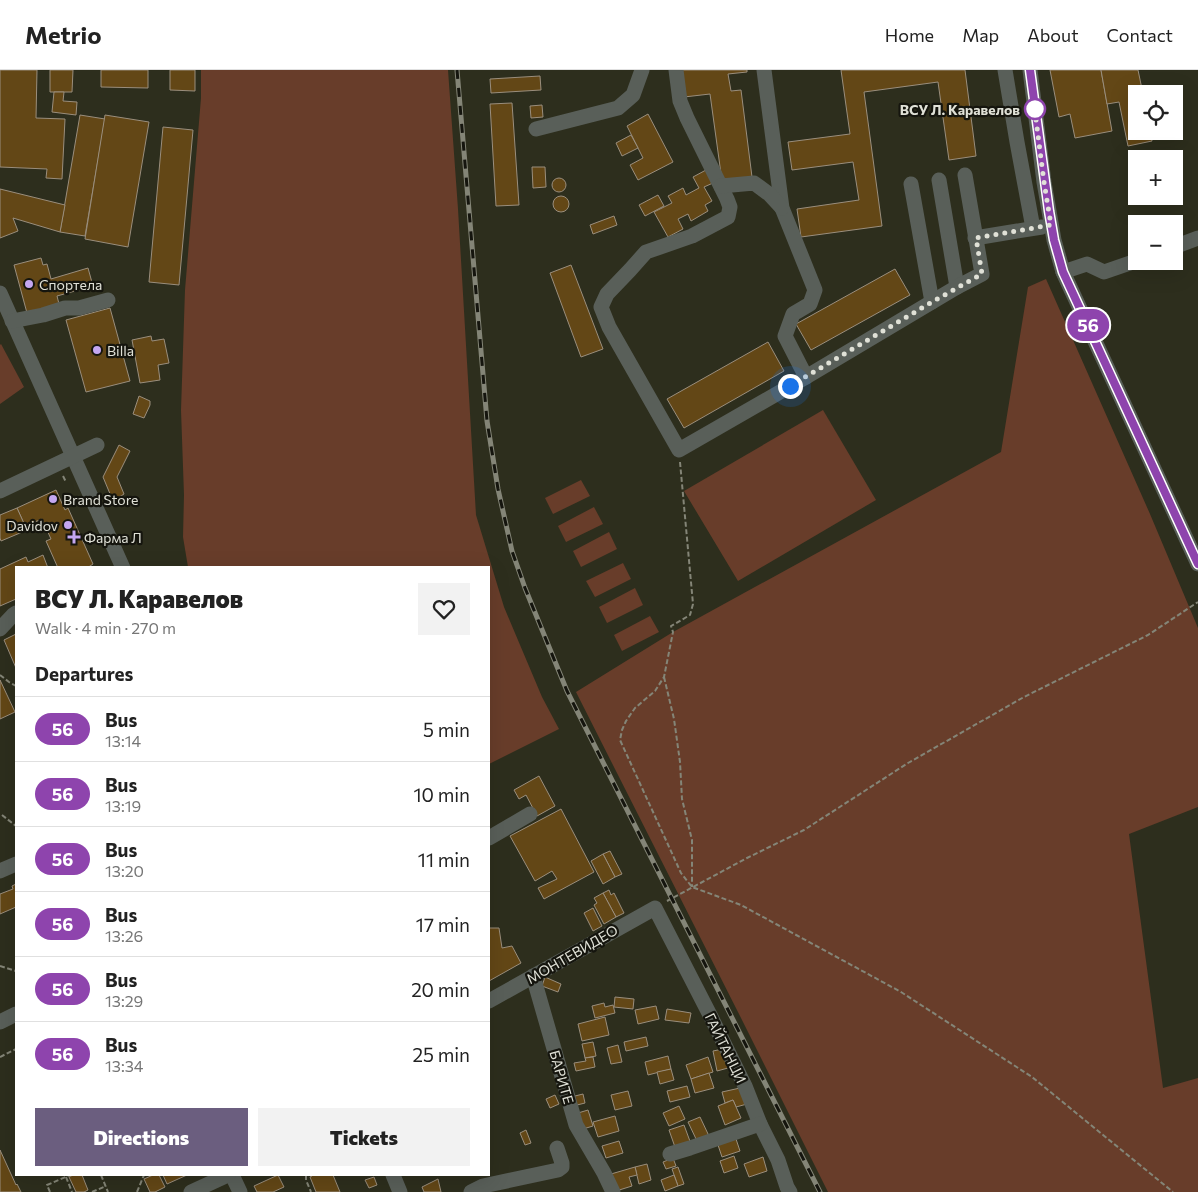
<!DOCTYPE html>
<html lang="en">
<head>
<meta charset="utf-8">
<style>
  body { margin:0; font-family:Commissioner,sans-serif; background:#f2f2f2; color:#222; height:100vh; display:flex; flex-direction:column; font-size:19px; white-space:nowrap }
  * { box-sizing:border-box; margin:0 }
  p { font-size:16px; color:#767676 }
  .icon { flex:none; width:28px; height:28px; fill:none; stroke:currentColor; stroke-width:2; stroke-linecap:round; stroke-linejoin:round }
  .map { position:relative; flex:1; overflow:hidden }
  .panel { position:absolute; left:15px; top:496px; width:475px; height:610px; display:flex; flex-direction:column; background:#fff; border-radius:0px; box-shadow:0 5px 20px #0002 }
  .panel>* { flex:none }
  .badge { padding:0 10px; border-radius:16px; font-size:18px; line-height:32px }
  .buttons { position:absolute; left:1128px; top:15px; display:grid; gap:10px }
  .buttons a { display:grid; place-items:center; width:55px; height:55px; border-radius:0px; background:#fff; box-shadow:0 5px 20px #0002; font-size:25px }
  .you { position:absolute; width:25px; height:25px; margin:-12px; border:4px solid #fff; border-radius:50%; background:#1a73e8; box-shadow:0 0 0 8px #1a73e833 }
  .map>.badge { position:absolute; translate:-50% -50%; box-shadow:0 0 0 2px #fff }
  h2 { padding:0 20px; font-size:19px; line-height:45px }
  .round { display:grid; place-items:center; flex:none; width:52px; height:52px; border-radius:0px; background:#f2f2f2 }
  .head { display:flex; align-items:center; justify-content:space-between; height:85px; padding:0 20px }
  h1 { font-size:24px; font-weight:800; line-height:38px }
  .cta { display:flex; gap:10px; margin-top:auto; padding:10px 20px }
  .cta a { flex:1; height:58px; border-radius:0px; background:#6b5e7f; color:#fff; font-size:20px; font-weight:800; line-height:58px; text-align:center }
  .cta a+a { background:#f2f2f2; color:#222 }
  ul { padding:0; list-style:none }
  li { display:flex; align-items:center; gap:15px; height:65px; padding:0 20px; border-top:1px solid #e0e0e0 }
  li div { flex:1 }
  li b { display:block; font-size:19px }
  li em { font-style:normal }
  li .badge { min-width:55px; font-weight:700; text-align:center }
  header { display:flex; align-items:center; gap:30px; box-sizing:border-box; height:70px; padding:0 25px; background:#fff; border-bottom:1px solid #e0e0e0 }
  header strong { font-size:24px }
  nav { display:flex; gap:28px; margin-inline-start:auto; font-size:18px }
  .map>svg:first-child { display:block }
</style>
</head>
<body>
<header>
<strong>Metrio</strong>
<nav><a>Home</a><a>Map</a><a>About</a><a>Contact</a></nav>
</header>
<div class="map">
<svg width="1198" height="1122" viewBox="0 0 1198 1122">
  <rect width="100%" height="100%" fill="#2d2e1d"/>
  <g fill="#683d2a">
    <polygon points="201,0 448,0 458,139 476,445 504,537 542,627 559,659 489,694 489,498 188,497 183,467 184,425 181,340 185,220 201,28"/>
    <polygon points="1046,209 1150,444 1198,558 1198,737 1129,764 1163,1018 1198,1008 1198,1122 828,1122 740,946 576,622 673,562 1001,382 1028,217"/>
    <polygon points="1,274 24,317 0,334 0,275"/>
    <polygon points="823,340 876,430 738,511 684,421"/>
    <polygon points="581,410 590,426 553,444 545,428"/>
    <polygon points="594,437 603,454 566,472 558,456"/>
    <polygon points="609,462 617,479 581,497 573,481"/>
    <polygon points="623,493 631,509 595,527 586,511"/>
    <polygon points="635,518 643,535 607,553 599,537"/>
    <polygon points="650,546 659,562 622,581 614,565"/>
  </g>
  <g fill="#634716" stroke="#9a8e7d">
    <polygon points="0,0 37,0 36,48 65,49 62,109 46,108 47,99 0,97"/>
    <polygon points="50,0 73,0 72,22 50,22"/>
    <polygon points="101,0 148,0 148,18 101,17"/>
    <polygon points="170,0 195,0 195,21 170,20"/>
    <polygon points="680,0 747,0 747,2 728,4 731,21 741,20 752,107 722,111 710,24 684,27"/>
    <polygon points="841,0 965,0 976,86 949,90 938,12 864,22 882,156 801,167 797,139 859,130 853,92 792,100 788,72 850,64"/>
    <polygon points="1050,0 1101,0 1112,61 1075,68 1070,44 1059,47"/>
    <polygon points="1101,0 1138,0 1143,24 1136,24 1136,61 1150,61 1152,71 1128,76 1119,32 1107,34"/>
    <polygon points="540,6 541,20 491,23 490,9"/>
    <polygon points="54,22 64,22 63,31 77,32 76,45 52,42"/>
    <polygon points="512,33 519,135 496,136 490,34"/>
    <polygon points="542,35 543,47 531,48 530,36"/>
    <polygon points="648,44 673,92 638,110 630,95 643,88 627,56"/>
    <polygon points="80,45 105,49 85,166 60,162"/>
    <polygon points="105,45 149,52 128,177 85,169"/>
    <polygon points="163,57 193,60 179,215 149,212"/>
    <polygon points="631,65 638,78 622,86 616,73"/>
    <polygon points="532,97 545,97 546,117 533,118"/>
    <polygon points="706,100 713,113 704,117 712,131 705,135 708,141 691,151 688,144 678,149 683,159 668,167 654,142 672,133 668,126 683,118 686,125 699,118 693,107"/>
    <circle cx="559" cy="115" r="7"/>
    <polygon points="0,119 65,135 60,162 13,148 18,161 0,168"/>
    <polygon points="658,125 664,136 645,146 639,135"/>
    <circle cx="561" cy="134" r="8"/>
    <polygon points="614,146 617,155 593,164 590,155"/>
    <polygon points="41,188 43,195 47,194 51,209 88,198 93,216 57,226 59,234 27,243 14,195"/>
    <polygon points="571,195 603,279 581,287 550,203"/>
    <polygon points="895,199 910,225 811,280 796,254"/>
    <polygon points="110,238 130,311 86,322 66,250"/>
    <polygon points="151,266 152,271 164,269 169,293 158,295 160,310 140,313 132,270"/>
    <polygon points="768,272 784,301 684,358 667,329"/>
    <polygon points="139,326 150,331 150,335 144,348 133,344"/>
    <polygon points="119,375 130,381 117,407 124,424 113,431 103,407"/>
    <polygon points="56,420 65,440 68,438 93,494 87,498 58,498 46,471 51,469 42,449 25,456 17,438"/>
    <polygon points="17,438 27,460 1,471 0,468 0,445"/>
    <polygon points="43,485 48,498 16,498 16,529 0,536 0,499 26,487 28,492"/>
    <polygon points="16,564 16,598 4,570"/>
    <polygon points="0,610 15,642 0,649"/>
    <polygon points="539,706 555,736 537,746 526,725 519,729 514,720"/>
    <polygon points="561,739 594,802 544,829 538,818 557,809 552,801 535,811 510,766"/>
    <polygon points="610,781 622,804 615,807 603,784"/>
    <polygon points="603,784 615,807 603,814 591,791"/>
    <polygon points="16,814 16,837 0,844 0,824 13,819 12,816"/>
    <polygon points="609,820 611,825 614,823 624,843 616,847 603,823"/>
    <polygon points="603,823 616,847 604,854 594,835 597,833 594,828"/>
    <polygon points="593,838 602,856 593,861 584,843"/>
    <polygon points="489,858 499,858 502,878 512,876 521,893 489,911"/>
    <polygon points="545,907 561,914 558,922 542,916"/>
    <polygon points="615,927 634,929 633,939 614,937"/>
    <polygon points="604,933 605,937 613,935 615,943 595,948 592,936"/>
    <polygon points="656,936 659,949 638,954 635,940"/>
    <polygon points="667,939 691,943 689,953 665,950"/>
    <polygon points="605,947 609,965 582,971 578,954"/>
    <polygon points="646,967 648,976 626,981 624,972"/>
    <polygon points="593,972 596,986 585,988 582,974"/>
    <polygon points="618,975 622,992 611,994 607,978"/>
    <polygon points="723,979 728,998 717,1001 713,981"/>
    <polygon points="668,986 671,999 648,1005 645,992"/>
    <polygon points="593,987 595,997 576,1001 574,993 586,991 585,988"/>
    <polygon points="708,987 713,1002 691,1009 686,995"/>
    <polygon points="671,999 674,1010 660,1014 657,1002"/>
    <polygon points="709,1003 714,1018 695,1023 691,1009"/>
    <polygon points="687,1016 690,1027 670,1032 667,1021"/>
    <polygon points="740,1018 747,1034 736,1037 733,1030 725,1033 722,1022"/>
    <polygon points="628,1021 632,1036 615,1040 611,1025"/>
    <polygon points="583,1024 585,1033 573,1036 571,1027"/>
    <polygon points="555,1025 559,1034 550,1038 546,1029"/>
    <polygon points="733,1030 741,1048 725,1055 718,1036"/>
    <polygon points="679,1036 685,1049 669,1056 663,1043"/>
    <polygon points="588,1040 593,1056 583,1059 578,1043"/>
    <polygon points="615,1046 619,1061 598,1067 593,1052"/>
    <polygon points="700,1047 709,1066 697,1071 688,1052"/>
    <polygon points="684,1055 691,1074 676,1080 669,1060"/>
    <polygon points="526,1060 531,1073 525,1075 520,1063"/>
    <polygon points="735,1066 740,1081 722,1087 717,1072"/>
    <polygon points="619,1071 623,1083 606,1088 602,1076"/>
    <polygon points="0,1080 16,1115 17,1114 21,1122 0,1122"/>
    <polygon points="734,1086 738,1098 724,1103 720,1091"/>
    <polygon points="763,1087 767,1101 749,1107 744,1094"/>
    <polygon points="673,1088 676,1096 666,1099 663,1092"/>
    <polygon points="647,1094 651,1110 639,1114 635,1097"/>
    <polygon points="635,1097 637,1105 629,1107 632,1116 616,1121 611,1104"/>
    <polygon points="678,1097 684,1114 678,1116 672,1099"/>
    <polygon points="73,1105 82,1105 88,1120 84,1122 76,1122 69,1107"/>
    <polygon points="153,1105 159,1105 165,1117 155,1122 150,1122 144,1109"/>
    <polygon points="163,1105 187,1105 167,1114"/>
    <polygon points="278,1105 284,1117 273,1122 257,1122 254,1116"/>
    <polygon points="312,1105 333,1105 340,1122 316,1122 310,1107 312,1106"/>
    <polygon points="674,1105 678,1116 665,1121 661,1110"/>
    <polygon points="374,1107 377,1115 369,1118 365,1110"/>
    <polygon points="438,1109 441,1122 424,1122 422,1117"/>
  </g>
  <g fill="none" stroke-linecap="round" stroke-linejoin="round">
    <g stroke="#848577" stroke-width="2" stroke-dasharray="5 2.5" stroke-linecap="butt">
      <polyline points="680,392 693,534 690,545 671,556 673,562 664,607 655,621 635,638 626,651 622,660 620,670 681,803 692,817 741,835 901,922 1032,1007 1173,1122"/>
      <polyline points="63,406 66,412"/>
      <polyline points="0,605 9,612 16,616"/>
      <polyline points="664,607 674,649 680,692 682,729 692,770 692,817"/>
      <polyline points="2,745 16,756"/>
      <polyline points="667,831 747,788 804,760 908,693 1024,627 1148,565 1198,532"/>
      <polyline points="0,896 16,901"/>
      <polyline points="0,987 16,979"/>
      <polyline points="101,1105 108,1122"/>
      <polyline points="306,1105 306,1110 311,1122"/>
      <polyline points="66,1107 72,1122"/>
      <polyline points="50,1122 47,1115 70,1105"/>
      <polyline points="92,1122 106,1116"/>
      <polyline points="137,1122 144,1105"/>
    </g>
    <g stroke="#595f59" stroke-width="15">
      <polyline points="676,0 680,31 687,48 727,129 730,137 728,147 692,166 646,182 630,200 607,224 601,237 609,257 679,380 806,307 957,217 939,110"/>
      <polyline points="764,0 782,138 815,220 810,234 793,244 785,266 806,307"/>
      <polyline points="1005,0 1017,72 1033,158"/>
      <polyline points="1030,0 1044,112 1054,170 1063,202 1198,494"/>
      <polyline points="536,59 618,38 633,25 642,0"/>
      <polyline points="911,114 932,232"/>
      <polyline points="721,116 754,113 769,124 782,138"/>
      <polyline points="975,168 1042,157"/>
      <polyline points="1174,177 1198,168"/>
      <polyline points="1063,202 1087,194 1104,202 1136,191"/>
      <polyline points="957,217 982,204 965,105"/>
      <polyline points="0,223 123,498"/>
      <polyline points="12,251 43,245 65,238 79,238 108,230"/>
      <polyline points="0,421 97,375"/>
      <polyline points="0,559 13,545 16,543"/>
      <polyline points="489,768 530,744"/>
      <polyline points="0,801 16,794"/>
      <polyline points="533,906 576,1055 604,1103 613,1122"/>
      <polyline points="489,931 655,838 711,947 745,1016 760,1054 778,1090 787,1117 790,1122"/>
      <polyline points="0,952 16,944"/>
      <polyline points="670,1084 690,1078 760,1054"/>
      <polyline points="232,1105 240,1122"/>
      <polyline points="393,1105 400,1122"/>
      <polyline points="191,1122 228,1105"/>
      <polyline points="471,1122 483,1116 558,1100 562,1097 562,1093 557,1078"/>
    </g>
    <g stroke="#848577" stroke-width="5">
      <polyline id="rail" points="457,0 487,351 498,419 512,481 525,518 567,621 820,1122"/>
    </g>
    <use href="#rail" stroke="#15150e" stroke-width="3" stroke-dasharray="9" stroke-linecap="butt"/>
  </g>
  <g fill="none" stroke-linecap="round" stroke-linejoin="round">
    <g stroke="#fff" stroke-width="11">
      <polyline id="line" points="1030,0 1049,141 1054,170 1063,202 1198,494"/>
    </g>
    <use href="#line" stroke="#8e44ad" stroke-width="8"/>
    <polyline stroke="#e0e1d7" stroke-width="5" stroke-dasharray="0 9" points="790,316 932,232 982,204 976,168 1051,155 1044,112 1034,34 1035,39"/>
  </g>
  <circle fill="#fff" stroke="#8e44ad" stroke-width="2.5" cx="1035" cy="39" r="10"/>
  <g fill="#c4a7f1" stroke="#15150e" stroke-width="2">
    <circle cx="29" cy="214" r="5"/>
    <circle cx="97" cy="280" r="5"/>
    <circle cx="53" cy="429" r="5"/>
    <circle cx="68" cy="455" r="5"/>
    <path d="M71.5 459.5h5v5h5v5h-5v5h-5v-5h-5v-5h5z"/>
  </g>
  <g text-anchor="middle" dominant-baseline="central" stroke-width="4.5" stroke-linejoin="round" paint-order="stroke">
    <g font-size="14" font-weight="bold" fill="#e0e1d7" stroke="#15150e" text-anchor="end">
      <text x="1020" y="39">ВСУ Л. Каравелов</text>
    </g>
    <g font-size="14" fill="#e0e1d7" stroke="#15150e" text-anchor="start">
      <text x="39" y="214">Спортела</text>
      <text x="107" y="280">Billa</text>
      <text x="63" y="429">Brand Store</text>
      <text x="58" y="455" text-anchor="end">Davidov</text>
      <text x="84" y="467">Фарма Л</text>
    </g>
    <g font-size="14" fill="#e0e1d7" stroke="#15150e">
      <text transform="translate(572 884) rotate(-30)">МОНТЕВИДЕО</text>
      <text transform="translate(726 978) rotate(64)">ГАЙТАНЦИ</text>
      <text transform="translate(562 1007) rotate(74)">БАРИТЕ</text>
    </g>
  </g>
</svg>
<div class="buttons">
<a><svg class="icon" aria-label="locate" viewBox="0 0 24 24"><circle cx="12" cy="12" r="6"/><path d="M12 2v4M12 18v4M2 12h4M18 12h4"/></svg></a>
<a>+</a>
<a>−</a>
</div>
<div class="you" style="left:790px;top:316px"></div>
<b class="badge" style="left:1088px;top:255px;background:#8e44ad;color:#fff">56</b>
<section class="panel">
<div class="head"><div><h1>ВСУ Л. Каравелов</h1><p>Walk · 4 min · 270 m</p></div><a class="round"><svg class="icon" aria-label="heart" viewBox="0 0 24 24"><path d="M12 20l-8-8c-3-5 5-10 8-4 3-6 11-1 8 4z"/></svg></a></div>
<h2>Departures</h2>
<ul>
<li><span class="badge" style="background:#8e44ad;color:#fff">56</span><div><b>Bus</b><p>13:14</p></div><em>5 min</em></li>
<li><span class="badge" style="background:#8e44ad;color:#fff">56</span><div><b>Bus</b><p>13:19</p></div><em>10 min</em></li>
<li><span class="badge" style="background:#8e44ad;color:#fff">56</span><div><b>Bus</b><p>13:20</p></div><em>11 min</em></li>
<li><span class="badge" style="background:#8e44ad;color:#fff">56</span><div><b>Bus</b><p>13:26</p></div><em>17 min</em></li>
<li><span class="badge" style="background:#8e44ad;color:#fff">56</span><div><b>Bus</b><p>13:29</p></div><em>20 min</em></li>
<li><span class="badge" style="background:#8e44ad;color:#fff">56</span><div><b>Bus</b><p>13:34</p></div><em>25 min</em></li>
</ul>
<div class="cta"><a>Directions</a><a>Tickets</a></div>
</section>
</div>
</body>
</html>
